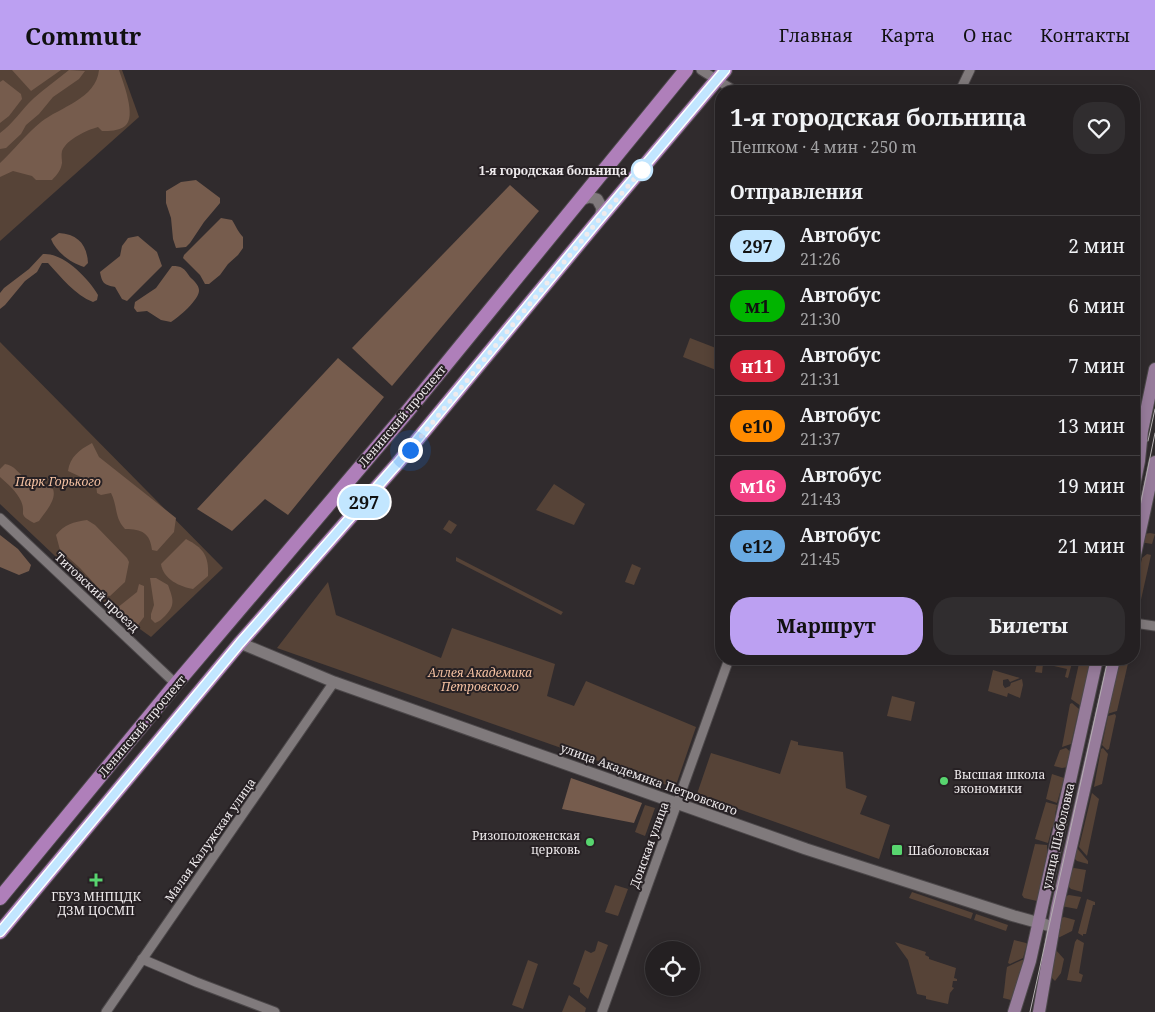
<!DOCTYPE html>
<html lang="ru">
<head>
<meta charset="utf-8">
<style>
  body { margin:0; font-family:"Noto Serif",serif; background:#302d2f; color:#f1f3f6; height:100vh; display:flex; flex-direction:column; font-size:19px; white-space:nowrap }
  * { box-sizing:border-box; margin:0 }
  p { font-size:16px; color:#a3a3a5 }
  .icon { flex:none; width:28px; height:28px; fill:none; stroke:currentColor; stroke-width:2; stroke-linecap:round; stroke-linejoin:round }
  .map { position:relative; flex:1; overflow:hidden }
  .sheet { position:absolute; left:715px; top:15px; width:425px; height:580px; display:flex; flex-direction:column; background:#242022; border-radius:20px; box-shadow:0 2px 12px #0003,0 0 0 1px #413e40 }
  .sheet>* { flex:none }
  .badge { padding:0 10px; border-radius:16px; font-size:18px; line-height:32px }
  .fabs { position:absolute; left:645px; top:871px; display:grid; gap:10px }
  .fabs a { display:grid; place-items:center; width:55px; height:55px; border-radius:50%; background:#242022; box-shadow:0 2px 12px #0003,0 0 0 1px #413e40; font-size:25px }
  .you { position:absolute; width:25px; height:25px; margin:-12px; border:4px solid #fff; border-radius:50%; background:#1a73e8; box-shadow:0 0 0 8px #1a73e833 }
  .map>.badge { position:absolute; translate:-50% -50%; box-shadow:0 0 0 2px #fff }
  h2 { padding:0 15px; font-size:19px; line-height:45px }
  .round { display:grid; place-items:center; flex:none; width:52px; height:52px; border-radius:20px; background:#302d2f }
  .head { display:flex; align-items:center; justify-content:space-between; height:85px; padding:0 15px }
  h1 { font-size:24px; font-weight:700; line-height:38px }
  .cta { display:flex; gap:10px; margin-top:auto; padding:10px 15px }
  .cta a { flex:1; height:58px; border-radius:20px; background:#bca0f2; color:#111; font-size:20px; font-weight:700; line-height:58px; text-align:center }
  .cta a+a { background:#302d2f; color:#f1f3f6 }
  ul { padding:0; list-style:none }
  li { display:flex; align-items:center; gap:15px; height:60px; padding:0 15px; border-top:1px solid #413e40 }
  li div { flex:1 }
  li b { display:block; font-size:19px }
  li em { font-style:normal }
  li .badge { min-width:55px; font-weight:700; text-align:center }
  header { display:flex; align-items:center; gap:30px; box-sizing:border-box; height:70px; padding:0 25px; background:#bca0f2; color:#111 }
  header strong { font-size:24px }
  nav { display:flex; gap:28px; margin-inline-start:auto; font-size:18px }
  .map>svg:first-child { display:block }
</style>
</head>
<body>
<header>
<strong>Commutr</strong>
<nav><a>Главная</a><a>Карта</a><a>О нас</a><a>Контакты</a></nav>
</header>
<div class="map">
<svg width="1155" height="942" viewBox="0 0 1155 942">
  <rect width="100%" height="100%" fill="#302b2d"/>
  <g fill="#564337">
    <polygon points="0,0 122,0 139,47 0,171"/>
    <polygon points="690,268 721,280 721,302 683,287"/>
    <polygon points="0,272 223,498 151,567 108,536 0,434"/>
    <polygon points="554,414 585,434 574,455 536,440"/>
    <polygon points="449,450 457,455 451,464 443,459"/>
    <polygon points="1150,463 1155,464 1152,474 1140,472 1145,464"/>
    <polygon points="1147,484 1151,485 1140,534 1138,535 1134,531 1134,528 1142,488"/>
    <polygon points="456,487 563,542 561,545 456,491"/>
    <polygon points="632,494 641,498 634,515 625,512"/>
    <polygon points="328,512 336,545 441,588 452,558 555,594 547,626 574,636 586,611 696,657 675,718 277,578"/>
    <polygon points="1038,589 1047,589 1045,595 1043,594 1042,603 1035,602"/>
    <polygon points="1058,589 1073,589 1068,608 1065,607 1067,599 1054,596"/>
    <polygon points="1080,589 1090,589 1092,591 1081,636 1071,629"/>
    <polygon points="1119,589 1129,589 1117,641 1107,644"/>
    <polygon points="993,600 1020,608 1010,612 1008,609 1003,610 1003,615 1005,618 1010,616 1011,613 1022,609 1023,615 1020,628 1008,623 1007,627 988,621"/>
    <polygon points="892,626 915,632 911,651 887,646"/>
    <polygon points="1072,633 1079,639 1071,674 1062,677 1070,634"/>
    <polygon points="1115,644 1116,646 1109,679 1107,680 1102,675 1108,646"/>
    <polygon points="791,670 798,672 798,675 843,682 846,718 867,726 860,744 890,755 879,789 697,724 711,683 780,704"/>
    <polygon points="1066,678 1073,684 1068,697 1062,698 1054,696 1060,680"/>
    <polygon points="1103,678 1108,684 1102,714 1094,717 1101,679"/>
    <polygon points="1052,704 1064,708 1066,718 1061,719 1057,733 1046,729"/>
    <polygon points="1092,723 1099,729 1087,786 1079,777"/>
    <polygon points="1046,732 1057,735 1055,745 1059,748 1057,756 1052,757 1048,773 1035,769"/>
    <polygon points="645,735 655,738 645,766 635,762"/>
    <polygon points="1035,774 1047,775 1047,783 1051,787 1041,832 1024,828 1022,825"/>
    <polygon points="1077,778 1088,791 1088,794 1077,791 1073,787"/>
    <polygon points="1074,798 1086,800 1082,822 1071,819 1068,816 1071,799"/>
    <polygon points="615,815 628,819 618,846 605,842"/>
    <polygon points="912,822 973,843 971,849 909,828"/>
    <polygon points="1069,825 1081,827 1077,839 1061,836 1066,826"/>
    <polygon points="1087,829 1095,832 1095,835 1093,835 1086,864 1083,864 1083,866 1078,863"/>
    <polygon points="976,844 1008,855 1006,861 974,850"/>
    <polygon points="1064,847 1075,850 1072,861 1058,868 1059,849"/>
    <polygon points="1077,869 1084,873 1079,903 1083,905 1081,912 1067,910 1075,872"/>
    <polygon points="1014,870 1026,873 1027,874 1023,888 1010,894 1008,893"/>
    <polygon points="598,871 608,875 588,929 580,922 580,918 573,914 585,880 591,883 595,881"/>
    <polygon points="895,872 926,882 925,885 929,887 929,889 956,898 954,908 957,909 957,911 953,911 952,917 954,918 950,923 948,934 926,929 926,926 917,924 908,890"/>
    <polygon points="1055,879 1064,889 1061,903 1055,911 1051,907"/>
    <polygon points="528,890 538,894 523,939 512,935"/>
    <path d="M1022 890H1024L1015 931 1003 928C1005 917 1005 908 1007 897Z"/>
    <polygon points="569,925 586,938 585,942 562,942"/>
  </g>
  <g fill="#765c4d">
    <polygon points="12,0 61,0 31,21"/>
    <path d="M69 0 85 1 79 9 53 27 39 44 26 55 21 64 6 78 0 79V63C13 54 22 39 34 28 45 18 58 9 69 0Z"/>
    <path d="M99 0H119C123 12 137 47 125 56 118 61 110 61 102 61L98 57C87 60 67 69 62 81 61 85 62 89 62 93 61 100 57 105 52 110H36L32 106 13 101 0 107V93C13 81 28 62 41 52 60 37 96 29 99 0Z"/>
    <polygon points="3,10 21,24 22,29 9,46 0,53 0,12"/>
    <polygon points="196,110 220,128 220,133 204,152 190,173 186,177 176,178 173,169 171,148 166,133 166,121 181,112"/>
    <polygon points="510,115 539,141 392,316 352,278"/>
    <path d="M221 148 232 150C236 156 238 162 243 167V178L238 185 228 194 220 205 209 214H205L200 205 183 188 184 185Z"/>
    <path d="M59 163C78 164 87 175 88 193L84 197C71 193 56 182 51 169Z"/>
    <path d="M138 166 157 182 162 196 127 231 122 229 115 217C104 215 102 213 100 202L120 186 122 176 128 168Z"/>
    <path d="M43 184C63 182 89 209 98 225L97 230 93 232C75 225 61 207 48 193H42L37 202 25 211 5 235 0 239V223L4 218 29 199Z"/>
    <path d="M172 196C182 196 184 198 190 207 193 210 199 215 199 220 200 229 178 248 171 252L161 250 147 241 137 242 134 238 135 232 156 218Z"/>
    <polygon points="338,288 384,327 288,445 265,429 232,461 197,439"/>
    <path d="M92 373 99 387 176 448 174 462 157 481 152 480C150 463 142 459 125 459 114 447 118 437 111 423L101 425 97 423 96 414 68 401C70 387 79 380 92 373Z"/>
    <path d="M5 394C14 395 18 403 25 408 34 413 43 416 53 419 57 430 45 442 39 451L34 453C16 444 27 444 21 431 17 422 8 414 0 407V399Z"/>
    <path d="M87 450 95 455 127 488 129 492 125 512 110 526 105 525 80 498 60 480 56 465C65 454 73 452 87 450Z"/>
    <polygon points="0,465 18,479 31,495 29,501 19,505 0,497"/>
    <path d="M186 469C203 478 209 485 208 506L193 519C180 517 163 509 161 494Z"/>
    <path d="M150 508H156L168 515C173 529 176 535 165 546 162 549 160 551 155 553L151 549V544L154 535Z"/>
    <polygon points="139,514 144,516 144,547 138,555 127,556 117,543 117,538 137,522"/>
    <polygon points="571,708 642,733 634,753 562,739"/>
  </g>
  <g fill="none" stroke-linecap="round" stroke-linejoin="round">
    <g stroke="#4c484a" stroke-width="11">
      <g id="minor">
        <polyline points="701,0 735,21"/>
        <polyline points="960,21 970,0"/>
        <polyline points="0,448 176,614"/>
        <polyline points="1134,553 1155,556"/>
        <polyline points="142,889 196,912 275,942"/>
        <polyline points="106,942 334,612"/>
        <polyline points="602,942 729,589"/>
      </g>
    </g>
    <g stroke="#4c484a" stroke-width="13">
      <g id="tertiary">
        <polyline points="578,131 589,127 597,129 602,138 600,149"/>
        <polyline points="240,573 334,612 806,779 1014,846 1054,857"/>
      </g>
    </g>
    <g stroke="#4c484a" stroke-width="14">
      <g id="secondary">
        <polyline points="1134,416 1139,391 1142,361 1155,299"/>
        <polyline points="1134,489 1155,392"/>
        <polyline points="1014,942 1030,891 1097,589"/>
        <polyline points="1039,942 1057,838 1114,589"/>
      </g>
    </g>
    <g stroke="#4c484a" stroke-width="16">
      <g id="primary">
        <polyline points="0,828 176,614 407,342 686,0"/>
        <polyline points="0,862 240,573 398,393 597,152 725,0"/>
      </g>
    </g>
    <use href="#minor" stroke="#807a7c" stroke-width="9"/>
    <use href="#tertiary" stroke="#807a7c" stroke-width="11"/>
    <use href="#secondary" stroke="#977c9b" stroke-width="12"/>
    <use href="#primary" stroke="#af7fba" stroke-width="14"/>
    <g stroke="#b4afb1" stroke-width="1">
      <polyline points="1148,371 1155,339"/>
      <polyline points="1134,466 1155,363"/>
      <polyline points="1030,942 1108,589"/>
    </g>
  </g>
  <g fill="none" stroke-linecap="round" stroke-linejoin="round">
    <g stroke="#fff" stroke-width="11">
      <polyline id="line" points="0,862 240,573 398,393 597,152 725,0"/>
    </g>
    <use href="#line" stroke="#c2e6ff" stroke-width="8"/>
    <polyline stroke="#efebed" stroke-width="5" stroke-dasharray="0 9" points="410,380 597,152 642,100"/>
  </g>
  <circle fill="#fff" stroke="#c2e6ff" stroke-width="2.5" cx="642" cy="100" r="10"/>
  <g fill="#58d56f" stroke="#272124" stroke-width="2">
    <circle cx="944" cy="711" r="5"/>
    <circle cx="590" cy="772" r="5"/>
    <rect x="891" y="774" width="12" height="12" rx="2.5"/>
    <path d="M93.5 802.5h5v5h5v5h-5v5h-5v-5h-5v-5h5z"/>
  </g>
  <g text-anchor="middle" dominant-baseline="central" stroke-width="4" stroke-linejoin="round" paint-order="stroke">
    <g font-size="12" font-weight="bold" fill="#efebed" stroke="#272124" text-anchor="end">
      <text x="627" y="100">1-я городская больница</text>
    </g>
    <g font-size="12" fill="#efebed" stroke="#272124">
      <text transform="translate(402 346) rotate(-50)">Ленинский проспект</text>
      <text transform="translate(97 522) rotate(43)">Титовский проезд</text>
      <text transform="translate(142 656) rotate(-50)">Ленинский проспект</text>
      <text transform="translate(649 709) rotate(20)">улица Академика Петровского</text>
      <text transform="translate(1058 766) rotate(-77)">улица Шаболовка</text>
      <text transform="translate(210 770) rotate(-55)">Малая Калужская улица</text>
      <text transform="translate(649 775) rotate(-70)">Донская улица</text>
    </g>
    <g font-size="12" font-style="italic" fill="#f4c1a2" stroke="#272124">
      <text x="58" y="411">Парк Горького</text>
      <text x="480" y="602">Аллея Академика<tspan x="480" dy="14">Петровского</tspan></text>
    </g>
    <g font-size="12" fill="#efebed" stroke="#272124" text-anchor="start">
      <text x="954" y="704">Высшая школа<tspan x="954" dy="14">экономики</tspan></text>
      <text x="580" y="765" text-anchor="end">Ризоположенская<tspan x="580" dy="14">церковь</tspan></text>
      <text x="908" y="780">Шаболовская</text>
      <text x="96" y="826" text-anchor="middle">ГБУЗ МНПЦДК<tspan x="96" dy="14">ДЗМ ЦОСМП</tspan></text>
    </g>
  </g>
</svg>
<div class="fabs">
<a><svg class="icon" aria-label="locate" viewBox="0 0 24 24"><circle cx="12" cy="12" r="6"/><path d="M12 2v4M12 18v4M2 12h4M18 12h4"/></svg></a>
</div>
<div class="you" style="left:410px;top:380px"></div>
<b class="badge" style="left:364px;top:432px;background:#c2e6ff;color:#111">297</b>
<section class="sheet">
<div class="head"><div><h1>1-я городская больница</h1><p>Пешком · 4 мин · 250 m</p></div><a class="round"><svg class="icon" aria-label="heart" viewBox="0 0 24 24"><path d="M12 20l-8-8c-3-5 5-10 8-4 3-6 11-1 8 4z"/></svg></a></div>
<h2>Отправления</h2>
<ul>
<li><span class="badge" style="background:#c2e6ff;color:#111">297</span><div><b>Автобус</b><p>21:26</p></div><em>2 мин</em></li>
<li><span class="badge" style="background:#01b400;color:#111">м1</span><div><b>Автобус</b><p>21:30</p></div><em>6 мин</em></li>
<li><span class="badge" style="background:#d7263d;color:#fff">н11</span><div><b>Автобус</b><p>21:31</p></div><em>7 мин</em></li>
<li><span class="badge" style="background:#ff8b00;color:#111">е10</span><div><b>Автобус</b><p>21:37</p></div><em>13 мин</em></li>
<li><span class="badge" style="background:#f13e82;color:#fff">м16</span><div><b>Автобус</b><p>21:43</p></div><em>19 мин</em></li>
<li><span class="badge" style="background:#69aae2;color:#111">е12</span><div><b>Автобус</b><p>21:45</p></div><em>21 мин</em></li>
</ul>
<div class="cta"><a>Маршрут</a><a>Билеты</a></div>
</section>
</div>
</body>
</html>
